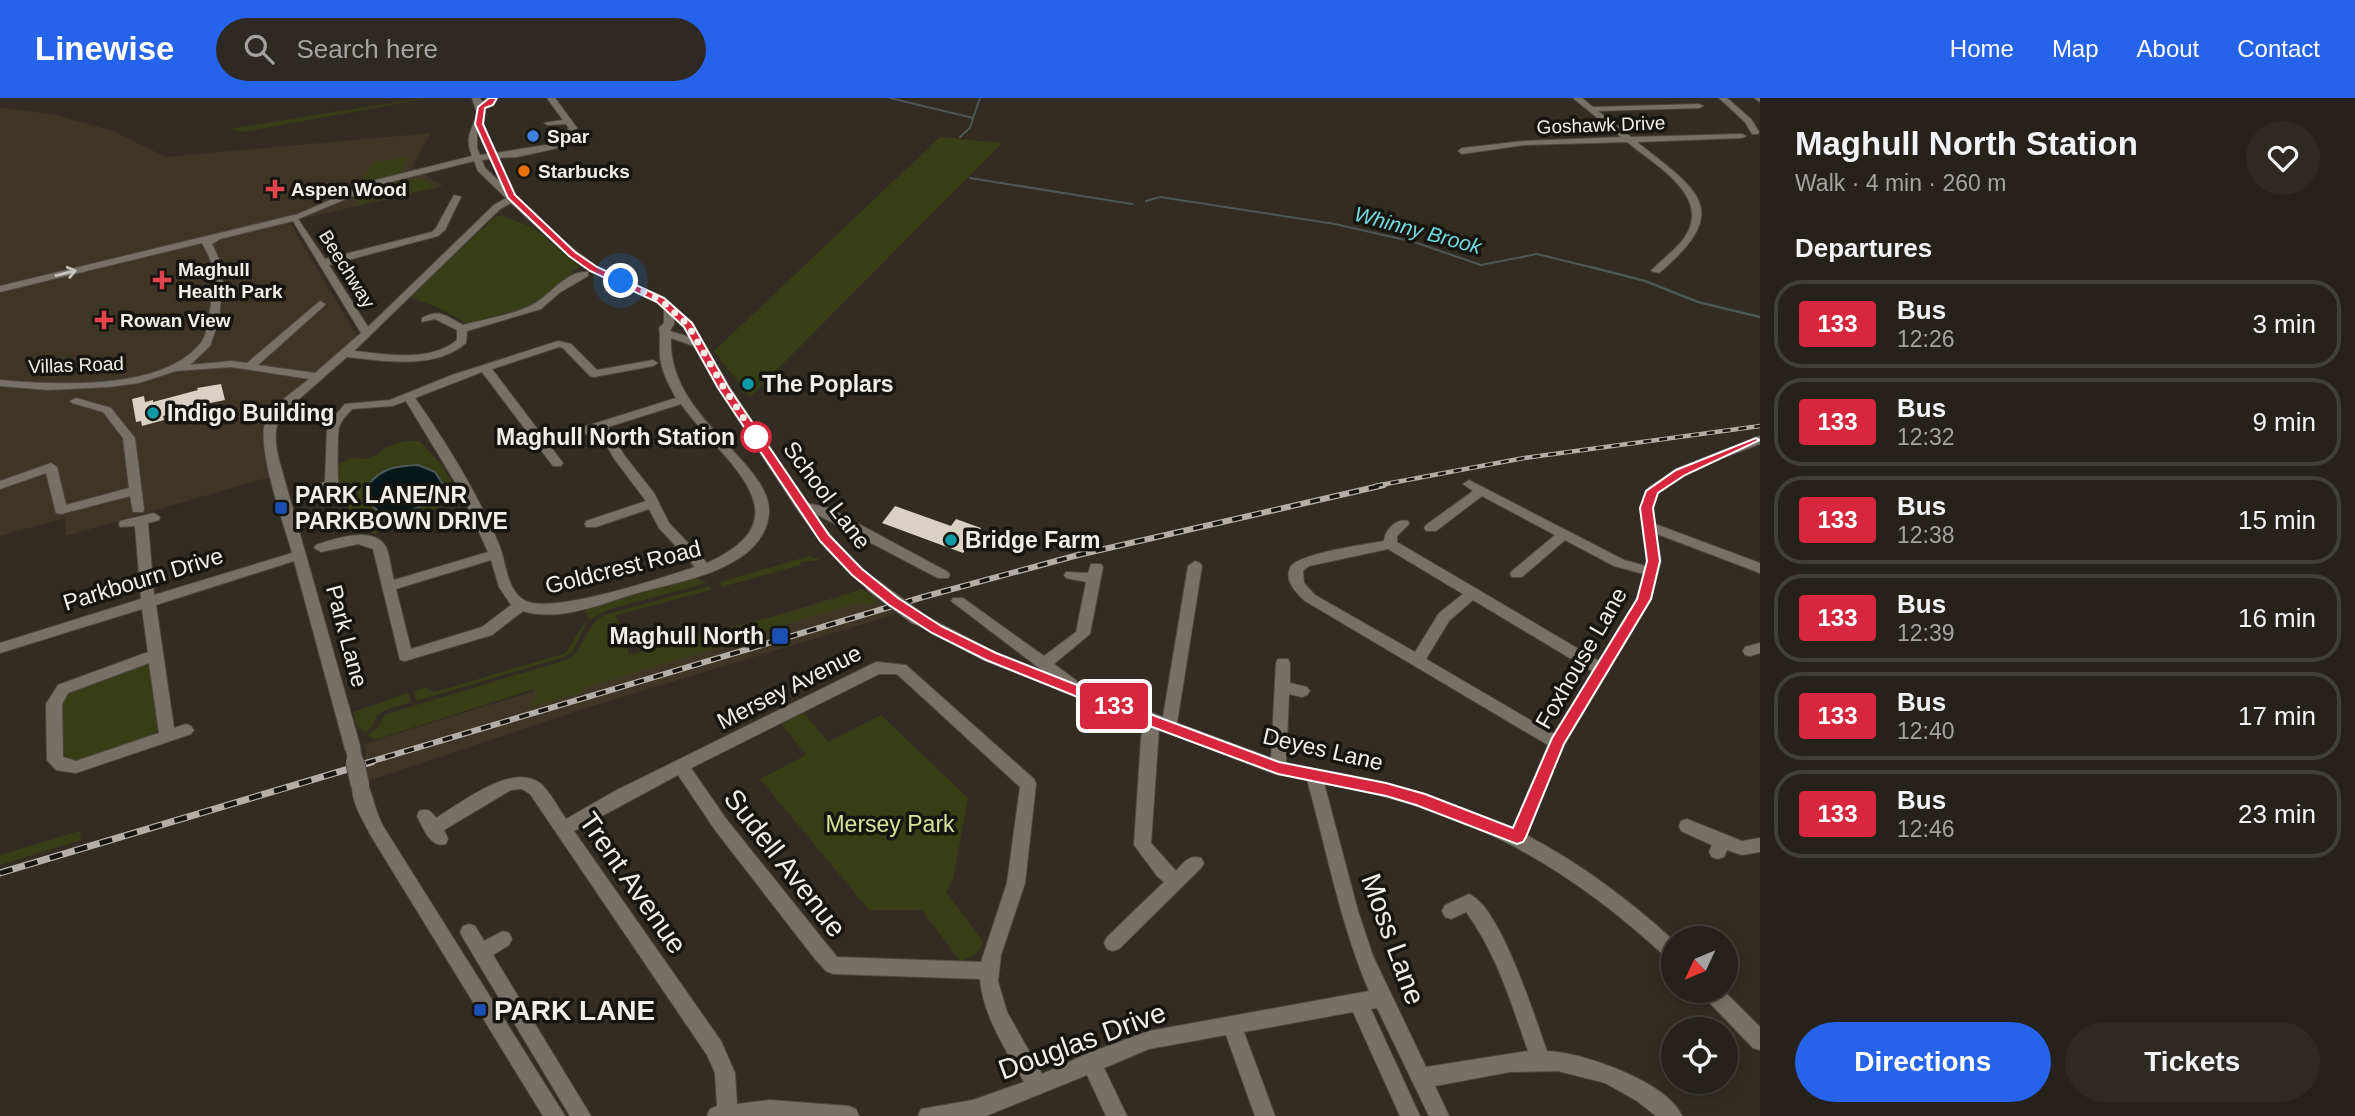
<!DOCTYPE html>
<html lang="en">
<head>
<meta charset="utf-8">
<style>
  body { margin:0; font-family:Helvetica,sans-serif; background:#2e2923; color:#f1f3f6; height:100vh; display:flex; flex-direction:column; font-size:26px; white-space:nowrap }
  * { box-sizing:border-box; margin:0 }
  p { font-size:23px; color:#a4a3a2 }
  .icon { flex:none; width:38px; height:38px; fill:none; stroke:currentColor; stroke-width:2; stroke-linecap:round; stroke-linejoin:round }
  .map { position:relative; flex:1; overflow:hidden }
  .side { display:flex; flex-direction:column; background:#26211a; width:595px }
  .side>* { flex:none }
  .badge { padding:0 14px; border-radius:5px; font-size:24px; line-height:46px }
  .needle { width:46px; rotate:226deg }
  .controls { position:absolute; left:1661px; top:828px; display:grid; gap:14px }
  .controls a { display:grid; place-items:center; width:77px; height:77px; border-radius:50%; background:#26211a; box-shadow:0 4px 10px #0003,0 0 0 2px #423e39; font-size:35px }
  .you { position:absolute; width:35px; height:35px; margin:-18px; border:5px solid #fff; border-radius:50%; background:#1a73e8; box-shadow:0 0 0 10px #1a73e833 }
  .map>.badge { position:absolute; translate:-50% -50%; box-shadow:0 0 0 4px #fff }
  h2 { padding:0 35px; font-size:26px; line-height:63px }
  .round { display:grid; place-items:center; flex:none; width:74px; height:74px; border-radius:37px; background:#2e2923 }
  .head { display:flex; align-items:center; justify-content:space-between; height:119px; padding:0 35px }
  h1 { font-size:33px; font-weight:600; line-height:52px }
  .action { display:flex; gap:14px; margin-top:auto; padding:14px 35px }
  .action a { flex:1; height:80px; border-radius:42px; background:#2563eb; color:#fff; font-size:28px; font-weight:600; line-height:80px; text-align:center }
  .action a+a { background:#2e2923; color:#f1f3f6 }
  ul { padding:0; list-style:none }
  li { display:flex; align-items:center; gap:21px; height:88px; margin:0 14px 10px; padding:0 21px; border:4px solid #423e39; border-radius:28px }
  li div { flex:1 }
  li b { display:block; font-size:26px }
  li em { font-style:normal }
  li .badge { min-width:77px; font-weight:700; text-align:center }
  header { display:flex; align-items:center; gap:42px; box-sizing:border-box; height:98px; padding:0 35px; background:#2563eb; color:#fff }
  header strong { font-size:33px }
  nav { display:flex; gap:38px; margin-inline-start:auto; font-size:24px }
  .search { width:490px; height:63px; background:#2e2923; display:flex; align-items:center; gap:18px; box-sizing:border-box; padding:0 24px; border-radius:38px; color:#a4a3a2; font-size:26px }
  main { display:flex; flex:1; min-height:0 }
  .map>svg:first-child { display:block }
</style>
</head>
<body>
<header>
<strong>Linewise</strong>
<div class="search"><svg class="icon" aria-label="search" viewBox="0 0 24 24"><circle cx="10" cy="10" r="6"/><path d="M15 15l6 6"/></svg>Search here</div>
<nav><a>Home</a><a>Map</a><a>About</a><a>Contact</a></nav>
</header>
<main>
<div class="map">
<svg width="1760" height="1018" viewBox="0 0 1760 1018">
  <rect width="100%" height="100%" fill="#322c22"/>
  <g fill="#3e3525">
    <polygon points="0,9 56,17 113,33 166,59 431,35 412,68 443,88 290,124 358,240 265,321 262,334 270,379 66,438 65,420 0,438"/>
    <polygon points="862,491 896,516 589,609 368,683 364,646"/>
  </g>
  <g fill="#373e16">
    <polygon points="423,0 429,0 254,32 240,34 229,31"/>
    <polygon points="940,39 1002,45 750,299 714,253"/>
    <path d="M409 59 399 78C387 81 371 88 361 80L367 76 373 64Z"/>
    <path d="M421 80 436 89 353 108 360 102 358 96C378 84 398 83 421 80Z"/>
    <polygon points="501,117 534,130 580,169 571,174 574,177 532,207 468,226 439,210 410,199 478,132 485,130 491,121"/>
    <path d="M404 343H420L443 369 451 383 446 391 435 374 408 413 440 402 448 405C424 418 399 423 375 436L360 432C351 416 332 383 340 365L352 360 367 361 379 356 384 350Z"/>
    <polygon points="809,458 821,462 800,464 801,467 722,489 720,484"/>
    <polygon points="695,479 707,485 610,511 589,522 584,508"/>
    <path d="M709 488 711 492 616 517 629 557 812 508 862 491 879 503 864 508 861 504 746 538 747 541 582 590 583 594 529 610 536 598 534 591 374 642 368 637 380 627 384 617 569 561C586 549 584 527 605 517Z"/>
    <polygon points="584,525 586,526 572,554 564,559 416,603 414,593 428,589 429,592 435,594 566,555"/>
    <polygon points="141,566 150,567 160,631 153,638 77,663 66,660 62,653 62,600 71,592"/>
    <path d="M408 595 411 604C397 609 375 610 374 627L365 635 356 627 353 614Z"/>
    <path d="M803 614 828 644 881 617 968 700 953 781 946 794 983 843C980 856 972 859 960 863L922 812H869L760 681 806 657 781 625Z"/>
    <polygon points="80,733 81,742 0,767 0,757"/>
  </g>
  <path fill="#041819" stroke="#4b5857" stroke-width="2" d="M418 367 435 374 446 391 440 402 408 413 382 416 370 406 368 387C382 370 395 368 418 367Z"/>
  <g fill="none" stroke-linecap="round" stroke-linejoin="round">
    <g stroke="#4b5857" stroke-width="2">
      <polyline points="890,0 973,20 980,0"/>
      <polyline points="960,39 970,30 973,20"/>
      <polyline points="970,80 1132,106"/>
      <polyline points="1146,103 1160,99 1335,126 1414,144 1481,167 1537,156 1598,171"/>
    </g>
    <polyline stroke="#4b5857" stroke-width="2.5" points="1591,169 1645,183 1698,204 1760,219"/>
  </g>
  <g fill="#d8d1c4">
    <polygon points="221,286 225,302 171,313 171,316 163,318 164,322 142,328 141,323 136,324 132,301 144,298 145,304 153,302 153,304 198,292 197,290"/>
    <polygon points="895,408 951,428 956,421 981,430 963,455 882,425"/>
  </g>
  <g fill="none" stroke-linecap="round" stroke-linejoin="round">
    <g stroke="#4d4840" stroke-width="2">
      <g id="minor">
        <path d="M472 0H480C485 8 487 16 482 25L496 55 552 46 569 30 566 26 548 27 544 25 563 22 547 0H555L577 30 576 32 558 50 517 59 498 60 517 100 559 140 597 169 665 200 692 225 730 290 807 405 829 410 948 474 950 477 948 480H938L814 415 838 447 879 487 872 492 867 490 828 453 797 411 718 290 694 248 671 240C667 320 772 364 769 415 768 429 761 442 750 452 720 478 674 485 637 495 611 503 586 513 560 516 547 517 535 517 523 513L492 537 405 563 400 562 373 451 358 446 321 454 314 450 316 447C333 441 374 427 386 449 390 458 391 472 394 482L488 454 461 394 406 303 392 308 352 311C347 317 341 322 339 330 337 338 337 383 339 392L333 396 327 391 312 393 310 390 312 387 325 384 327 332 333 320 345 306 390 302 452 277 558 243 571 246 597 272 653 262 658 265 653 268 594 279 590 278 563 250 559 249 492 271 545 341 676 300C669 287 661 273 660 258 659 248 661 240 659 230L664 225V210L657 204 591 173 553 144 511 105 500 111 354 253C386 256 430 265 457 242V232L435 221 422 224V220C440 210 447 219 463 227 483 222 515 216 532 207 550 198 566 172 588 174V178L559 195 541 211 467 233 466 245C435 272 385 263 347 259L282 316C273 331 275 346 279 362L361 651 359 655 353 657 347 655 345 651 294 463 156 507 174 630 186 626 191 628 194 632 191 636 76 675 56 672 47 662 46 606 58 587 148 554 142 511 0 555V545L141 501 135 428 120 429 119 426 120 423 154 415 160 419 159 422 148 425 154 497 292 455C284 426 255 347 266 322 274 305 295 293 309 281L231 269 176 273 139 285 109 289 48 292 0 288V282C54 287 160 293 199 247 207 239 208 223 210 212 212 197 215 179 211 164 209 157 205 151 202 145L0 194V188L298 116 376 82 472 58C464 37 472 34 477 16ZM477 31 488 56 480 57 477 50ZM490 61 501 85 485 70 482 62ZM474 63 478 73 506 100 494 107 368 229 329 167 438 138 445 132 461 99 454 97 436 130 432 134 325 161 298 121 382 86ZM293 123 361 235 315 275 258 267 324 208 325 206 320 203 247 265 231 263 190 267 210 248 219 222 223 176 220 163 212 146 220 141ZM674 220 684 229 690 239 670 233 674 226ZM482 274 553 368H561L563 365 550 348 598 332 615 362 646 403 586 423 585 426 586 429H596L649 411 659 430 695 469C664 479 549 518 524 502 507 492 506 465 500 449 478 396 448 347 415 300ZM681 306C719 361 812 418 707 465L669 425 654 395 624 357 608 329ZM491 462 499 489 511 507 482 529 411 551 396 491ZM149 565 159 635 76 663 63 659 62 606 68 595Z"/>
        <path d="M1573 0H1582L1593 9 1699 6 1703 8 1699 10 1598 13 1631 39 1742 36 1746 38 1742 40 1637 44C1697 92 1735 111 1659 175L1651 173C1661 162 1673 154 1682 143 1716 100 1656 68 1627 44L1524 47 1462 56 1458 53 1462 50 1524 43 1621 39Z"/>
        <polygon points="1719,0 1727,0 1751,21 1759,34 1758,36 1752,36 1745,24"/>
        <polygon points="1754,0 1760,0 1760,4"/>
        <polygon points="76,300 111,310 135,340 144,411 143,414 133,414 130,398 61,416 56,415 46,375 0,391 0,383 51,365 57,369 66,407 129,390 123,340 103,314 72,305 70,303"/>
        <path d="M1760 338V346C1733 357 1678 373 1659 394 1651 403 1653 415 1655 426L1760 465V475L1657 436 1661 463 1651 501 1564 647 1526 737C1580 765 1628 801 1673 842V862L1667 860C1562 763 1465 711 1324 685L1358 813 1373 858 1426 969 1528 953C1511 905 1497 856 1466 814L1451 821 1445 819 1442 813 1445 807 1469 796C1500 808 1535 920 1547 953 1582 954 1668 984 1682 1018H1656L1637 1003 1605 985 1558 973 1510 974 1435 988 1449 1018H1429L1377 910 1371 911 1420 1018H1400L1353 914 1244 934 1275 1018H1255L1226 937 1149 951 1104 970 1127 1018H1106L1087 977 986 1018H918L921 1011 973 1002 1024 984C1006 952 983 918 980 881L833 876 826 873 815 861 715 732 678 677 574 733 721 943 735 975 737 1006 770 1002 849 1008 856 1011 859 1018H707L710 1011 717 1008 715 975 707 957 530 696 522 691 511 692 444 732 448 741 446 746C431 751 423 730 417 718L419 713C428 710 431 713 436 720 461 705 512 664 540 685 550 693 558 710 566 721L615 693 872 566 877 564 906 567 1034 681 1036 686 1025 785 1001 857 998 883 1007 914 1042 976 1091 954 1149 933 1369 893C1340 825 1327 753 1307 682L1272 675 1159 631 1151 745 1176 773C1183 765 1189 756 1201 760L1204 765 1201 770 1119 851 1113 853 1107 851 1104 845 1107 839 1164 784 1157 778 1134 747 1141 640 1145 625 986 563 912 524 910 520 912 516H922L996 555 1043 573 951 503 953 500H963L1044 558 1076 534 1086 484 1066 480 1064 477 1066 474 1088 475 1091 466H1101L1103 469 1090 536 1054 566 1077 583 1079 587 1163 619 1188 468 1195 463 1200 465 1202 468 1177 625 1271 660 1276 565 1278 561H1288L1290 565V585L1307 589 1310 593 1307 597 1302 599 1289 596 1286 665 1369 681 1426 696 1513 730 1548 647 1305 503C1297 495 1284 484 1290 470 1295 456 1367 446 1384 443 1385 432 1396 420 1408 423L1409 426 1397 438V444L1599 563 1637 501 1644 476 1614 468 1565 442 1522 479H1512L1510 476 1512 473 1555 437 1482 398 1436 433H1426L1424 430 1426 427 1473 393 1463 386 1469 382 1624 462 1646 468 1647 463 1640 410 1648 390 1676 371ZM1388 451 1463 496 1439 515 1415 554 1315 497 1304 485 1303 473 1309 468ZM1473 502 1593 574 1554 636 1426 561 1449 523ZM879 576H897L1020 689 1007 785 981 864 837 859 727 722 691 670Z"/>
        <polygon points="1760,545 1760,555 1750,558 1745,557 1743,553 1745,549"/>
        <path d="M360 680 366 682C373 697 375 713 383 728L565 1018H543L371 738C364 723 347 699 354 682Z"/>
        <polygon points="1687,721 1742,743 1760,740 1760,754 1742,757 1727,752 1724,759 1718,761 1712,759 1709,754 1712,747 1681,733 1679,728 1681,723"/>
        <polygon points="469,826 475,828 484,843 503,833 509,835 512,841 509,847 493,857 591,1018 570,1018 463,840 460,834 463,828"/>
        <polygon points="1701,892 1723,892 1760,929 1760,952 1753,950 1703,898"/>
      </g>
    </g>
    <use href="#minor" fill="#777165" fill-rule="evenodd"/>
    <g stroke="#b3aea7" stroke-width="4.5">
      <polyline id="rail-far2" points="1375,388 1524,360 1760,328"/>
    </g>
    <g stroke="#b3aea7" stroke-width="6">
      <polyline id="rail-far1" points="366,665 923,499 1078,457 1384,387"/>
    </g>
    <g stroke="#b3aea7" stroke-width="7">
      <polyline id="rail" points="0,775 372,664"/>
    </g>
    <use href="#rail-far2" stroke="#171510" stroke-width="2.5" stroke-dasharray="8" stroke-linecap="butt"/>
    <use href="#rail-far1" stroke="#171510" stroke-width="3.5" stroke-dasharray="10" stroke-linecap="butt"/>
    <use href="#rail" stroke="#171510" stroke-width="4.5" stroke-dasharray="13" stroke-linecap="butt"/>
    <g stroke="#4d4840" stroke-width="16" stroke-linecap="butt">
      <g id="minor-bridge-far1">
        <polyline points="872,487 917,520"/>
        <polyline points="353,651 356,665"/>
      </g>
    </g>
    <g stroke="#4d4840" stroke-width="20" stroke-linecap="butt">
      <polyline id="minor-bridge" points="355,664 360,687"/>
    </g>
    <use href="#minor-bridge-far1" stroke="#777165" stroke-width="14"/>
    <use href="#minor-bridge" stroke="#777165" stroke-width="18"/>
  </g>
  <defs><path id="oneway-shaft" d="M-6 0H5M1.5-3L5.5 0L1.5 3" fill="none" stroke-width="1.6" stroke-linecap="round" stroke-linejoin="round" transform="scale(1.75)"/></defs>
  <use stroke="#c6c2ba" href="#oneway-shaft" transform="translate(66 175) rotate(-14)"/>
  <polygon fill="#d7263d" stroke="#fff" stroke-width="2" points="489,0 497,0 493,7 485,10 483,26 515,97 575,154 597,169 664,200 692,225 729,290 829,437 862,471 898,500 941,528 996,555 1158,619 1279,664 1386,685 1425,696 1513,730 1552,640 1637,501 1647,463 1640,410 1646,393 1676,372 1756,340 1760,342 1685,377 1658,395 1653,410 1660,463 1651,501 1564,646 1526,739 1523,744 1517,746 1416,707 1386,698 1278,676 1147,627 986,562 932,535 889,507 852,477 820,443 718,290 684,229 657,204 590,173 569,158 508,100 475,26 478,9"/>
  <g fill="none" stroke-linecap="round" stroke-linejoin="round">
    <polyline stroke="#f1ede7" stroke-width="7" stroke-dasharray="0 12.6" points="621,183 661,202 688,227 724,290 756,339"/>
  </g>
  <circle fill="#3f7fe0" stroke="#171510" stroke-width="2.5" cx="533" cy="38" r="7"/>
  <circle fill="#e8710a" stroke="#171510" stroke-width="2.5" cx="524" cy="73" r="7"/>
  <g fill="#e0444e" stroke="#171510" stroke-width="2.5">
    <path d="M271.5 80.5h7v7h7v7h-7v7h-7v-7h-7v-7h7z"/>
    <path d="M158.5 171.5h7v7h7v7h-7v7h-7v-7h-7v-7h7z"/>
    <path d="M100.5 211.5h7v7h7v7h-7v7h-7v-7h-7v-7h7z"/>
  </g>
  <g fill="#0f9aa8" stroke="#171510" stroke-width="2.5">
    <circle cx="748" cy="286" r="7"/>
    <circle cx="153" cy="315" r="7"/>
    <circle cx="951" cy="442" r="7"/>
  </g>
  <circle fill="#fff" stroke="#d7263d" stroke-width="3.5" cx="756" cy="339" r="14"/>
  <g fill="#1a4fb4" stroke="#171510" stroke-width="2.5">
    <rect x="274" y="403" width="14" height="14" rx="3.5"/>
    <rect x="771" y="529" width="18" height="18" rx="3.5"/>
    <rect x="473" y="905" width="14" height="14" rx="3.5"/>
  </g>
  <g text-anchor="middle" dominant-baseline="central" stroke-width="7" stroke-linejoin="round" paint-order="stroke">
    <g font-size="19" fill="#f1ede7" stroke="#171510">
      <text transform="translate(1601 27) rotate(-2)">Goshawk Drive</text>
      <text transform="translate(347 171) rotate(58)">Beechway</text>
      <text transform="translate(76 267) rotate(-2)">Villas Road</text>
    </g>
    <g font-size="19" font-weight="bold" fill="#f1ede7" stroke="#171510" text-anchor="start">
      <text x="547" y="38">Spar</text>
      <text x="538" y="73">Starbucks</text>
      <text x="291" y="91">Aspen Wood</text>
      <text x="178" y="171">Maghull<tspan x="178" dy="22">Health Park</tspan></text>
      <text x="120" y="222">Rowan View</text>
    </g>
    <g font-size="21" font-style="italic" fill="#72dade" stroke="#171510">
      <text transform="translate(1418 132) rotate(15)">Whinny Brook</text>
    </g>
    <g font-size="23" font-weight="bold" fill="#f1ede7" stroke="#171510" text-anchor="start">
      <text x="762" y="286">The Poplars</text>
      <text x="167" y="315">Indigo Building</text>
      <text x="295" y="397">PARK LANE/NR<tspan x="295" dy="26">PARKBOWN DRIVE</tspan></text>
      <text x="965" y="442">Bridge Farm</text>
      <text x="764" y="538" text-anchor="end">Maghull North</text>
    </g>
    <g font-size="23" font-weight="bold" fill="#f1ede7" stroke="#171510" text-anchor="end">
      <text x="735" y="339">Maghull North Station</text>
    </g>
    <g font-size="23" fill="#f1ede7" stroke="#171510">
      <text transform="translate(827 397) rotate(53)">School Lane</text>
      <text transform="translate(623 469) rotate(-14)">Goldcrest Road</text>
      <text transform="translate(143 481) rotate(-17)">Parkbourn Drive</text>
      <text transform="translate(347 538) rotate(75)">Park Lane</text>
      <text transform="translate(1581 560) rotate(-60)">Foxhouse Lane</text>
      <text transform="translate(789 589) rotate(-27)">Mersey Avenue</text>
      <text transform="translate(1323 651) rotate(13)">Deyes Lane</text>
    </g>
    <g font-size="23" fill="#d5e59b" stroke="#171510">
      <text x="890" y="726">Mersey Park</text>
    </g>
    <g font-size="28" fill="#f1ede7" stroke="#171510">
      <text transform="translate(785 765) rotate(52)">Sudell Avenue</text>
      <text transform="translate(633 785) rotate(55)">Trent Avenue</text>
      <text transform="translate(1393 841) rotate(70)">Moss Lane</text>
      <text transform="translate(1082 943) rotate(-20)">Douglas Drive</text>
    </g>
    <g font-size="28" font-weight="bold" fill="#f1ede7" stroke="#171510" text-anchor="start">
      <text x="494" y="912">PARK LANE</text>
    </g>
  </g>
</svg>
<div class="controls">
<a><svg class="needle" viewBox="-14 -14 28 28"><path d="M0-13l5 13h-10z" fill="#e53935"/><path d="M0 13l5-13h-10z" fill="#a4a3a2"/></svg></a>
<a><svg class="icon" aria-label="locate" viewBox="0 0 24 24"><circle cx="12" cy="12" r="6"/><path d="M12 2v4M12 18v4M2 12h4M18 12h4"/></svg></a>
</div>
<div class="you" style="left:621px;top:183px"></div>
<b class="badge" style="left:1114px;top:608px;background:#d7263d;color:#fff">133</b>
</div>
<section class="side">
<div class="head"><div><h1>Maghull North Station</h1><p>Walk · 4 min · 260 m</p></div><a class="round"><svg class="icon" aria-label="heart" viewBox="0 0 24 24"><path d="M12 20l-8-8c-3-5 5-10 8-4 3-6 11-1 8 4z"/></svg></a></div>
<h2>Departures</h2>
<ul>
<li><span class="badge" style="background:#d7263d;color:#fff">133</span><div><b>Bus</b><p>12:26</p></div><em>3 min</em></li>
<li><span class="badge" style="background:#d7263d;color:#fff">133</span><div><b>Bus</b><p>12:32</p></div><em>9 min</em></li>
<li><span class="badge" style="background:#d7263d;color:#fff">133</span><div><b>Bus</b><p>12:38</p></div><em>15 min</em></li>
<li><span class="badge" style="background:#d7263d;color:#fff">133</span><div><b>Bus</b><p>12:39</p></div><em>16 min</em></li>
<li><span class="badge" style="background:#d7263d;color:#fff">133</span><div><b>Bus</b><p>12:40</p></div><em>17 min</em></li>
<li><span class="badge" style="background:#d7263d;color:#fff">133</span><div><b>Bus</b><p>12:46</p></div><em>23 min</em></li>
</ul>
<div class="action"><a>Directions</a><a>Tickets</a></div>
</section>
</main>
</body>
</html>
